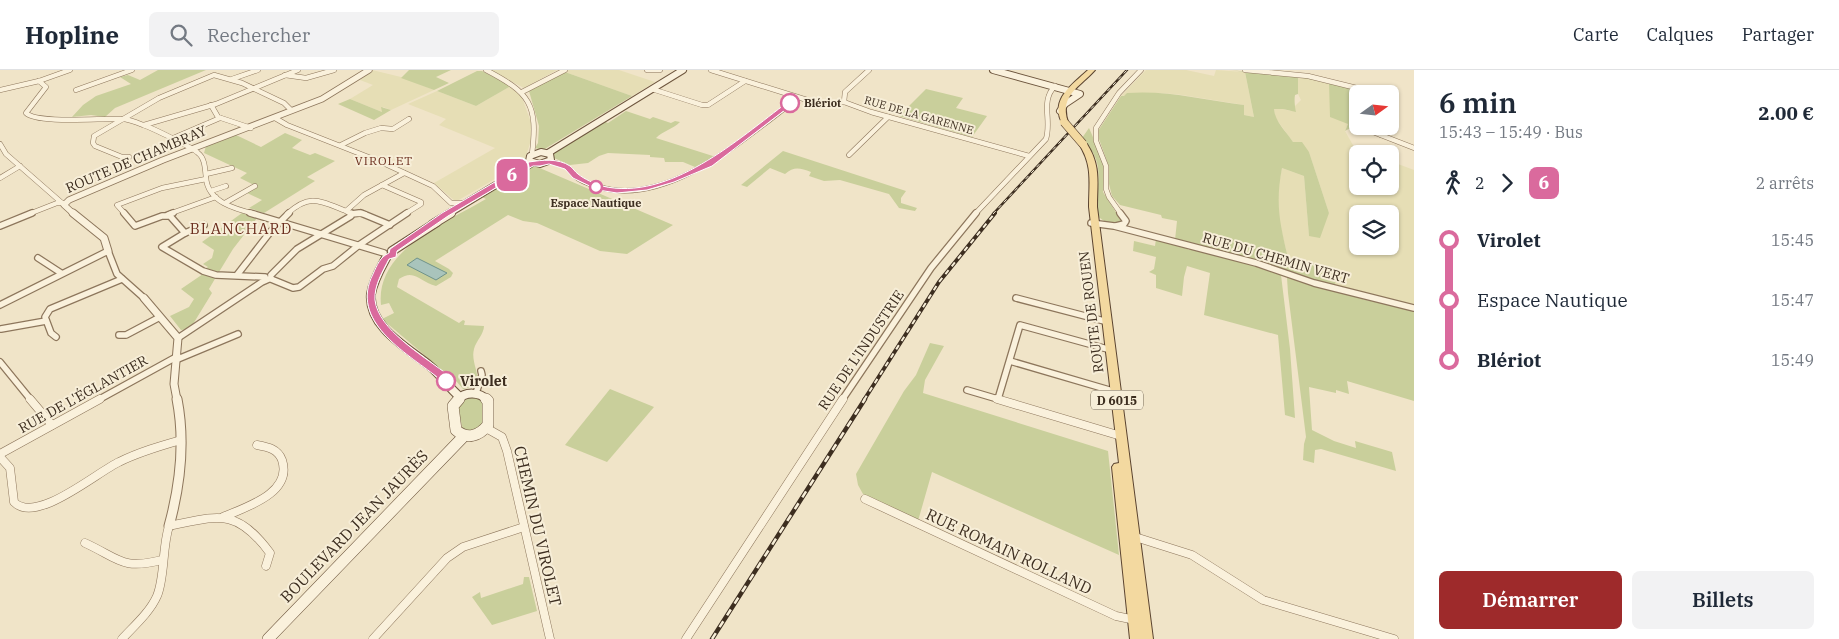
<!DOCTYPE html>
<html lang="fr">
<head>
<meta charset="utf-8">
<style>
  body { margin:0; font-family:"IBM Plex Serif",serif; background:#f2f2f3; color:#1f2937; height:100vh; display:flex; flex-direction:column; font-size:19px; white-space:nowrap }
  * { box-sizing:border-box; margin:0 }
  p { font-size:16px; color:#747a83 }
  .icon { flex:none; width:28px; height:28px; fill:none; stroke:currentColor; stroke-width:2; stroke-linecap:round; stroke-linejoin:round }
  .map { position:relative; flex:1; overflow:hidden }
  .panel { display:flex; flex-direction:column; background:#fff; width:425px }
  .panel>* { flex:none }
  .badge { padding:0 10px; border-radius:8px; font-size:18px; line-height:32px }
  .needle { width:32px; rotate:75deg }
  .controls { position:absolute; left:1349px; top:15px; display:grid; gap:10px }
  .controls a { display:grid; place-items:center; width:50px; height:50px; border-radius:8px; background:#fff; box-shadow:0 1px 4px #0004; font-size:25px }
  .map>.badge { position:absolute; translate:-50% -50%; box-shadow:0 0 0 2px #fff }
  .legs { display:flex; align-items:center; gap:8px; height:55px; padding:0 25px; font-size:16px }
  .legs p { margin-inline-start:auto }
  .headline { display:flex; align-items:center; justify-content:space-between; height:85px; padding:0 25px }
  h1 { font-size:28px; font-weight:600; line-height:38px }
  .button { display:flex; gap:10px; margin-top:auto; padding:10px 25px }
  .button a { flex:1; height:58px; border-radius:8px; background:#9e2a2b; color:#fff; font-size:20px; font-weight:600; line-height:58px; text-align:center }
  .button a+a { background:#f2f2f3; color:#1f2937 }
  ul { padding:0 25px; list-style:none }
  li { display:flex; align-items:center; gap:18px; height:60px; font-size:19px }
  li i { display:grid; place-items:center; width:8px; height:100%; margin:0 6px; background:currentColor }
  li i::after { content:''; width:12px; height:12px; margin:-6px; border:4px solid; border-radius:50%; background:#fff }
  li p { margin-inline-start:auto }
  li:first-child i { background:linear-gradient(#0000 50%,currentColor 0) }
  li:last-child i { background:linear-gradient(currentColor 50%,#0000 0) }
  header { display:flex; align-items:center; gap:30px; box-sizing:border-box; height:70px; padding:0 25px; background:#fff; border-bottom:1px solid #e0e1e3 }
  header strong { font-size:24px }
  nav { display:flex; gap:28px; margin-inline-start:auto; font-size:18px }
  .search { width:350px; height:45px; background:#f2f2f3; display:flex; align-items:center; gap:12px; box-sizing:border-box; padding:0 18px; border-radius:8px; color:#747a83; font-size:19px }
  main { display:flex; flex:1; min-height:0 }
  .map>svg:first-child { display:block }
</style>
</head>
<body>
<header>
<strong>Hopline</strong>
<div class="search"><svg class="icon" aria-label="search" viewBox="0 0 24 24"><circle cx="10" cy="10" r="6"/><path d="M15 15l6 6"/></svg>Rechercher</div>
<nav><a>Carte</a><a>Calques</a><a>Partager</a></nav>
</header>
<main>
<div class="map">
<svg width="1414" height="569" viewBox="0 0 1414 569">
  <rect width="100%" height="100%" fill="#f0e4c8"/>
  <g fill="#e6deb5" fill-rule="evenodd">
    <polygon points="372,0 401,7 434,20 391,40 383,37 382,42 350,29 373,15 360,10"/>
    <polygon points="489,0 557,0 524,18"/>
    <polygon points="569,0 619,0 655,12 632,26 565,2"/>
    <polygon points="1146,0 1186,0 1214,6 1216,0 1245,2 1254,47 1244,45 1244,35 1182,25 1162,23 1121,26"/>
    <path d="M1298 7 1329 12 1348 54 1345 61 1354 77 1372 84H1358V116H1390V91L1414 100V235L1335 215 1301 189 1288 188 1278 146 1277 122 1282 98 1304 106 1309 166 1329 143 1309 82 1293 72 1275 47 1274 39H1283L1290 41 1301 30 1298 24ZM1358 144H1390V176H1358Z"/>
    <polygon points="511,16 521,25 532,55 533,64 524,92 457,131 455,131 434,113 495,78 439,55 446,49 408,34 437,21 476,36"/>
  </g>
  <g fill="#c9cf9b">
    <polygon points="158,0 206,0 115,38 105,47 91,45 72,47 83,35 96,26 131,14 120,7 128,5 140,10"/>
    <polygon points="409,0 451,0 436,7 449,13 434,20 401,8"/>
    <path d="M1229 0 1304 7 1378 24H1358L1357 51 1351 52 1354 56 1345 61 1348 54 1330 47 1329 13 1298 7V24L1295 25C1294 30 1295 38 1296 42L1283 39H1274C1275 52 1286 61 1293 72H1302L1309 82 1329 143 1320 168 1309 166 1304 106 1282 98C1275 135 1280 153 1288 188L1301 189 1336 201 1335 215 1290 203 1257 190 1175 170 1177 151 1162 148 1161 145 1120 135 1112 126 1109 114V97L1099 69 1098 61 1121 26H1124L1127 23C1167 20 1205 30 1244 35V45L1254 47 1245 2Z"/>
    <polygon points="477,1 482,1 511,16 476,36 437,21"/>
    <polygon points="565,2 632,26 543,80 535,78 538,73 539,56 529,21"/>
    <polygon points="926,19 963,28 956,38 987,46 972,67 899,46"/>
    <polygon points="350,29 382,42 381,37 391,40 374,50 338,34"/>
    <path d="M626 41 650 49 653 47 671 53 675 51 680 52C673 59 663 61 656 68L716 87 695 97 683 92H665L664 88 650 87V85L608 83 599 86 588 93 570 95 554 88V81L603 51 608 53Z"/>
    <path d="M1089 58 1103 90 1105 102 1103 122 1121 150 1119 153H1107L1097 146C1094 112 1109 97 1082 68Z"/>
    <polygon points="285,63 302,70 292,78 310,85 315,83 335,91 307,107 315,111 264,143 249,138 262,130 245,122 256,116 240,108 247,103 204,83 206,76 236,65 261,77"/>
    <path d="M783 81 906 121 901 128V133L917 138 915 141 899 138 889 124 840 110 824 111 809 106 811 102C800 98 794 96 785 104L770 98 747 117 741 115Z"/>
    <path d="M535 96 673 155 627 184 600 181 537 153 523 151 508 145 435 191 449 199 453 203 451 207 436 216C421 213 415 198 399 209L397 217 459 253 463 250 465 251 464 255 484 256C484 264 476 271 474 279 471 290 478 301 478 312L477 316 463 319 451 305 449 306 382 249 394 243 389 233 381 235C375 180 447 152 486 129L482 127 528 98Z"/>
    <polygon points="242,143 257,148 233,179 219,202 205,199 208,197 203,194 212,188 214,180 202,172"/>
    <polygon points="1156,169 1179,175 1189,180 1192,178 1260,196 1281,205 1290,279 1295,348 1285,345 1278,265 1204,245 1210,203 1187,196 1184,207 1182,226 1156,218 1156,205 1149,202 1154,199 1156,187 1133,181 1134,171 1155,176"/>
    <polygon points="203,204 216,207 209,219 212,223 190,259 181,260 170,246 189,237 194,229 181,219"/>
    <polygon points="1288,206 1366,230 1414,240 1414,331 1347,311 1349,324 1336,320 1336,323 1309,317 1312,360 1334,371 1356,378 1355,371 1392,382 1396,401 1321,379 1315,380 1314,393 1303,390 1304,374 1306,367 1288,223 1287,208"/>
    <polygon points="930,273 944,276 925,310 923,323 1108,381 1119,485 932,402 918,451 863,424 858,415 856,404 904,321 916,305"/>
    <polygon points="610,319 654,337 607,392 565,375"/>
    <polygon points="471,327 481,329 483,332 482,357 474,363 463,360 458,339 460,332"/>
    <polygon points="524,507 529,507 537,541 492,555 472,527 480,522 481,528 523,514"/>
  </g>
  <polygon fill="#a9c4bc" stroke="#6f938a" points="417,188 447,203 436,210 407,195"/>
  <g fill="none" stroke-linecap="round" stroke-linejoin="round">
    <g stroke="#8d765c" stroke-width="5.5">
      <g id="minor-far2">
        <path d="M486 0C530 23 538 34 532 84"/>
        <polyline points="647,0 660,0"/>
        <polyline points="711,0 820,34 844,32"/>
        <polyline points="1245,0 1308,6 1381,24"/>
        <polyline points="285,5 306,8 334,0"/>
        <polyline points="232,9 258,0"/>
        <path d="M39 11 46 17 26 43C37 54 102 48 121 49 128 49 136 52 143 55 152 58 192 77 198 83 205 88 205 99 206 108 208 132 235 139 255 144"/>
        <polyline points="652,19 702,35 708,35 745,11"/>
        <polyline points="0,20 39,11 70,0"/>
        <polyline points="76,20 132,0"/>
        <polyline points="522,22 565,0"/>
        <polyline points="844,32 871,42 1029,86"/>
        <polyline points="844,32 845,22 869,0"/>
        <polyline points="211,35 218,47 251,58"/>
        <polyline points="275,48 287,55 381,92 433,116 451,133 464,133"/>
        <polyline points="144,55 216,34 298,0"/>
        <polyline points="1355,55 1414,78"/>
        <polyline points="1381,65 1391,58 1389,56"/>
        <polyline points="171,69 220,48"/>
        <polyline points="0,74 6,84 62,133"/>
        <polyline points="341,75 365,63 381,58 393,59 409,49"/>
        <polyline points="849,85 888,47"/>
        <polyline points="129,87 122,87 95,76 93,73 94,66 159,28 214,5 242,13 284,33 291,40"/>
        <path d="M549 91C554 93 562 94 567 97 570 99 572 103 575 106 580 111 592 115 599 117 668 138 747 66 798 28"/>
        <polyline points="206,104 232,98"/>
        <polyline points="0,108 20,96"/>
        <polyline points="382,115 421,132 421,134 405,144"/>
        <polyline points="211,121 226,116"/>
        <polyline points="225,133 255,116"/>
        <polyline points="29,144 57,133 64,133"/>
        <polyline points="125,144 117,135 162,118 206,109"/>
        <polyline points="169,144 216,127"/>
        <path d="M287 144C310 123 320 131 346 141"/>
        <polyline points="351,144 365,144"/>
        <polyline points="351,144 346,141 364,125 404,103"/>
        <path d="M975 144 1046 69C1052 50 1040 31 1055 16"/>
        <polyline points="1121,144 1109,127 1106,119 1106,96 1096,71 1096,58 1119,23 1141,0"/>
      </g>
    </g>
    <g stroke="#8d765c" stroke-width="8">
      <g id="minor-far1">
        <polyline points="124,143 135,156 162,146 170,146 185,163 162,177 203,201 216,205 265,207"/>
        <polyline points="250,143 384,183"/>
        <polyline points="361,143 390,155"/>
        <polyline points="351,144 359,143"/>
        <polyline points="168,145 173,143"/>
        <polyline points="1091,153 1114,156 1256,193 1314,213 1414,238"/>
        <polyline points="0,156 32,143"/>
        <polyline points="1116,156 1124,154 1126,151 1120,143"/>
        <polyline points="185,163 204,155"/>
        <polyline points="38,188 61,203"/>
        <polyline points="237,205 271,161 289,143"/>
        <polyline points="271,205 297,179 351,146 351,143"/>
        <polyline points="271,209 293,218 299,217 323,199 333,196 359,175 407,143"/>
        <polyline points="1016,228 1108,252"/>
        <polyline points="0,235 108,181 117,204 144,228"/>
        <polyline points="1,259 46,251"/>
        <polyline points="119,265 126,265 160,247"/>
        <polyline points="56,267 51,263 45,247 50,239 122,209"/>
        <polyline points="178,268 262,212 271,208"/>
        <polyline points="178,289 238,264"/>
        <polyline points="1010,291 1116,322"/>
        <polyline points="0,292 31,330"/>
        <polyline points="967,320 1001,330"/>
        <polyline points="476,323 482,305 481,301"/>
        <polyline points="998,329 1020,255 1111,280"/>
        <polyline points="98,330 178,286"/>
        <polyline points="842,330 931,198 976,143"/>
      </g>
    </g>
    <g stroke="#8d765c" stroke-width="9">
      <g id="minor">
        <polyline points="30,329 52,355"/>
        <polyline points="997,329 1121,366"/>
        <polyline points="486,358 502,367 507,381 550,569"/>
        <polyline points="0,384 100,329"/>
        <path d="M0 387 10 398 14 432C36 455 97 402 119 392 139 382 160 376 181 370"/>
        <polyline points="865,429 1116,546 1135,550"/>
        <path d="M223 447C246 437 293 423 282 390 278 379 268 377 257 375"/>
        <polyline points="1132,466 1192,485 1263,530 1394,569"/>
        <path d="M85 473C120 489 121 500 162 490"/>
        <path d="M122 569C134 556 150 542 157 526 165 507 162 478 169 456 218 446 236 437 270 483L266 496"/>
        <polyline points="373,569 447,488 463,477 524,457"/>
        <polyline points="686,569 843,329"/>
      </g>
    </g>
    <g stroke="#8d765c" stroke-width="7">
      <polyline id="tertiary-far2" points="74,144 64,135 69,130 163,90 322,29 369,0"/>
    </g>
    <g stroke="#8d765c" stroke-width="9">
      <g id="tertiary-far1">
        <polyline points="73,143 104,168 108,181"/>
        <polyline points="144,228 178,268 174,314 177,330"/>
      </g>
    </g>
    <g stroke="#8d765c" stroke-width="11">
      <path id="tertiary" d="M169 456C180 416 185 370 177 329"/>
    </g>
    <g stroke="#6f573f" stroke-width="8">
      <g id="secondary-far2">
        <polyline points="993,0 1080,24 1065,34 1060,41"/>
        <polygon points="541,82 550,84 551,90 540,94 529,91 530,86"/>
        <polyline points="548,83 683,0"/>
        <polyline points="448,144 532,93"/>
      </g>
    </g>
    <g stroke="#6f573f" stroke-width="10">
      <g id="secondary-far1">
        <polyline points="433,154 451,143"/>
        <polyline points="392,181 437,152"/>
        <path d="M386 188C380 199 373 211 371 224 368 257 408 278 430 296 441 305 449 318 460 327"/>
        <path d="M458 330C465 321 480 322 487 330"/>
      </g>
    </g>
    <g stroke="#6f573f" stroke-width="12">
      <g id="secondary">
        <path d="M459 329 453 336 456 360C467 370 479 366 488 355V331L486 329"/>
        <polyline points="268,569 464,366"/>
      </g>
    </g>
    <g stroke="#5b4430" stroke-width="2">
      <g id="primary">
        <path d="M1088 0H1095C1080 17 1059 25 1068 52L1062 53C1050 29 1072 15 1088 0Z"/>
        <path d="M1080 72 1087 74C1101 96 1097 112 1097 137L1153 569H1130L1112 397 1114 394 1119 393 1089 137C1089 112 1093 96 1079 74Z"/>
      </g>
    </g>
    <use href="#minor-far2" stroke="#faf1dc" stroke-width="4.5"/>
    <use href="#minor-far1" stroke="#faf1dc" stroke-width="5.5"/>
    <use href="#minor" stroke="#faf1dc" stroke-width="8"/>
    <use href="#tertiary-far2" stroke="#faf1dc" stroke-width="5.5"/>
    <use href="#tertiary-far1" stroke="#faf1dc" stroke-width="7"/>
    <use href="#tertiary" stroke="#faf1dc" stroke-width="9"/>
    <use href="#secondary-far2" stroke="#faf1dc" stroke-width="6"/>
    <use href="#secondary-far1" stroke="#faf1dc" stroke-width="8"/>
    <use href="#secondary" stroke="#faf1dc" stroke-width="11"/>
    <use href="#primary" fill="#f3d9a0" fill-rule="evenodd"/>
    <g stroke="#3d2e20" stroke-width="2.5">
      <polyline id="rail-far2" points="993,144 1127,0"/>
    </g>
    <g stroke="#3d2e20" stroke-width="4">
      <polyline id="rail-far1" points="864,330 939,212 995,143"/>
    </g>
    <g stroke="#3d2e20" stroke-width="4.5">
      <polyline id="rail" points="712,569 865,329"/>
    </g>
    <use href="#rail-far2" stroke="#f7eed8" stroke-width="1" stroke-dasharray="4" stroke-linecap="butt"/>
    <use href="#rail-far1" stroke="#f7eed8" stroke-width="2" stroke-dasharray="5" stroke-linecap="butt"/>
    <use href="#rail" stroke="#f7eed8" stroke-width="2.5" stroke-dasharray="7" stroke-linecap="butt"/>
    <g stroke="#5b4430" stroke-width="9" stroke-linecap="butt">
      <polyline id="primary-bridge" points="1064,52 1083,74"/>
    </g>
    <use href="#primary-bridge" stroke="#f3d9a0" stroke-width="8"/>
  </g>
  <path fill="#da6a9d" stroke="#fff" d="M788 32 794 33 712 96 674 112 647 120 617 123 598 120 573 108 565 99 549 94 540 96H533L448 146 397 181 396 187 389 189C383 201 374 215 375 230 378 259 422 285 444 302L451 311 449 313H442L437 307C405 282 349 251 373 204 377 195 380 187 389 183L390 179 442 143 529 92C542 90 558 88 570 96 573 98 575 102 578 104 584 109 595 114 602 116 670 132 738 69 788 32Z"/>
  <g fill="#fff" stroke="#da6a9d" stroke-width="2.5">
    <circle cx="790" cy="33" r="9"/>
    <circle cx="596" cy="117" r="6"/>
    <circle cx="446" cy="311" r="9"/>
  </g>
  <g text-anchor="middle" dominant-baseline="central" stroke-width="4" stroke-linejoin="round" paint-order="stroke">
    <g font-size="11" font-weight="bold" fill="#3d2e20" stroke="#f7eed8" text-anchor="start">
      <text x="804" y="33">Blériot</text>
      <text x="596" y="133" text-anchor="middle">Espace Nautique</text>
    </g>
    <g font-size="11" fill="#3d2e20" stroke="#f7eed8">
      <text transform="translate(919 45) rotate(16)">RUE DE LA GARENNE</text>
    </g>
    <g font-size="12" letter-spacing="1" fill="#6b2e1e" stroke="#f7eed8">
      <text x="384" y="90">VIROLET</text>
    </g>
    <rect fill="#f7eed8" stroke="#756857" stroke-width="1" x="1091" y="320.5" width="52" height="19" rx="4"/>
    <g font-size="12" font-weight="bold" fill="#3d2e20">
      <text x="1117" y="330">D 6015</text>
    </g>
    <g font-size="14" fill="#3d2e20" stroke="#f7eed8">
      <text transform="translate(136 89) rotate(-23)">ROUTE DE CHAMBRAY</text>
      <text transform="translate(1276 188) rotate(16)">RUE DU CHEMIN VERT</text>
      <text transform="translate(1091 242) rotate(-97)">ROUTE DE ROUEN</text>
      <text transform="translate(861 280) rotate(-56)">RUE DE L'INDUSTRIE</text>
      <text transform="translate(83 324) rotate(-29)">RUE DE L'ÉGLANTIER</text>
    </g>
    <g font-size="14" font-weight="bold" fill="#3d2e20" stroke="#f7eed8" text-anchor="start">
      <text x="460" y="311">Virolet</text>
    </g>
    <g font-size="15" letter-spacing="1" fill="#6b2e1e" stroke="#f7eed8">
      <text x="241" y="158">BLANCHARD</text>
    </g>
    <g font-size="16" fill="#3d2e20" stroke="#f7eed8">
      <text transform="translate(354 456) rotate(-46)">BOULEVARD JEAN JAURÈS</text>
      <text transform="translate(538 456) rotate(77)">CHEMIN DU VIROLET</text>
      <text transform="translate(1009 481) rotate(25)">RUE ROMAIN ROLLAND</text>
    </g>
  </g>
</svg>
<div class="controls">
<a><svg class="needle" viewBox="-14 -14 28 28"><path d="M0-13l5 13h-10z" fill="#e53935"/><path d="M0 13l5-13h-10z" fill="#747a83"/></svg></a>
<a><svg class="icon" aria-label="locate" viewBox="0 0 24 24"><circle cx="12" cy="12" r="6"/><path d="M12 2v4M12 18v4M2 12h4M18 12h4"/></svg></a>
<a><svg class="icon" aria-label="layers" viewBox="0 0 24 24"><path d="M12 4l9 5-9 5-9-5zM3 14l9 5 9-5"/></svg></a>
</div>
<b class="badge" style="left:512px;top:105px;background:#da6a9d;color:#fff">6</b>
</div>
<section class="panel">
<div class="headline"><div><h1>6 min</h1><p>15:43 – 15:49 · Bus</p></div><b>2.00 €</b></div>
<div class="legs"><svg class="icon" aria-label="walk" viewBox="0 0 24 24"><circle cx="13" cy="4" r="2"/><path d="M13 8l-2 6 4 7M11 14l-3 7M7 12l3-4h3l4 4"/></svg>2<svg class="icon" aria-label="forward" viewBox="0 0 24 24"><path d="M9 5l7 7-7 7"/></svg><b class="badge" style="background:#da6a9d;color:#fff">6</b><p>2 arrêts</p></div>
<ul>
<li><i style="color:#da6a9d"></i><b>Virolet</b><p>15:45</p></li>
<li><i style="color:#da6a9d"></i><span>Espace Nautique</span><p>15:47</p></li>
<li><i style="color:#da6a9d"></i><b>Blériot</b><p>15:49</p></li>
</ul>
<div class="button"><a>Démarrer</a><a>Billets</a></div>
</section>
</main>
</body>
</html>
